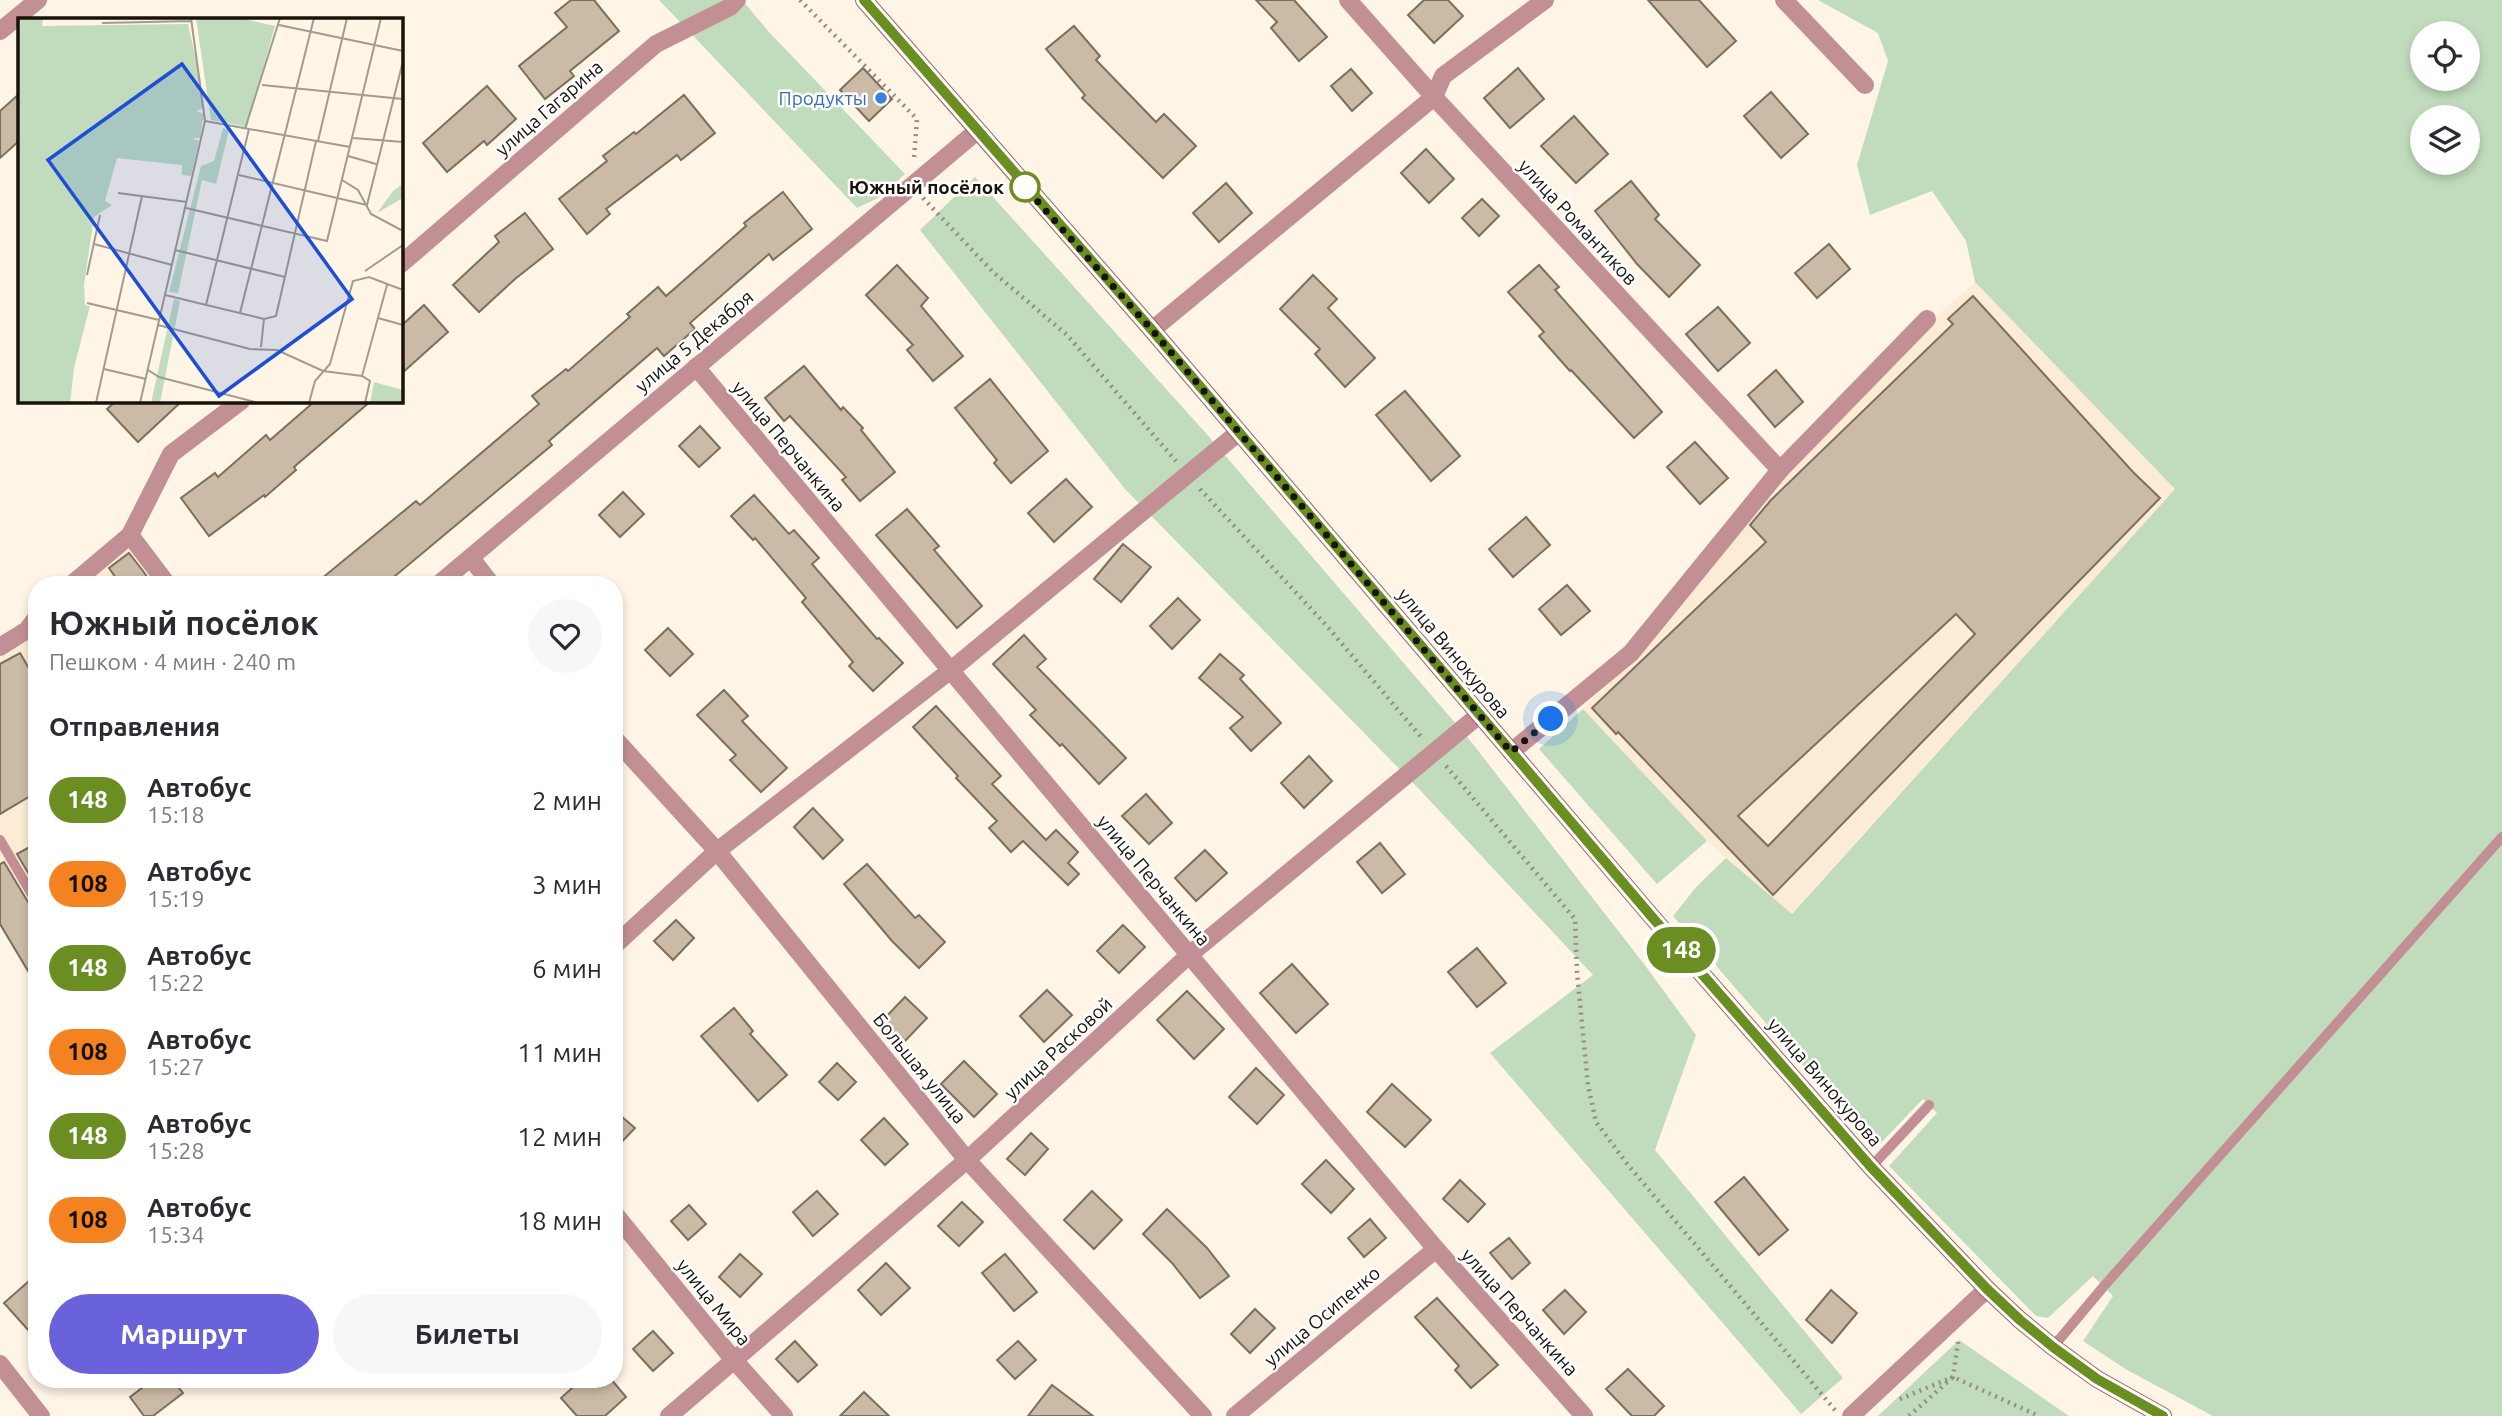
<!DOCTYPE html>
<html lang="ru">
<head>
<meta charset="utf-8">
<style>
  body { margin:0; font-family:Ubuntu,sans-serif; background:#f7f7f7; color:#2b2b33; height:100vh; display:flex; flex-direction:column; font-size:26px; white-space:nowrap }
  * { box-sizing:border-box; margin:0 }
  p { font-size:23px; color:#7c7c81 }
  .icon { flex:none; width:38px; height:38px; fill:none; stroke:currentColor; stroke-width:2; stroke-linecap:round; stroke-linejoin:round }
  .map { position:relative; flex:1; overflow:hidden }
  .details { position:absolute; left:28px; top:576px; width:595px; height:812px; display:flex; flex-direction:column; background:#fff; border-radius:28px; box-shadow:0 4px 10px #0003 }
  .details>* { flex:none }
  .badge { padding:0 14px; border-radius:23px; font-size:24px; line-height:46px }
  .controls { position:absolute; left:2410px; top:21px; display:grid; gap:14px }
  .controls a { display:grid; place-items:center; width:70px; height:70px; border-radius:50%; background:#fff; box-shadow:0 4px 10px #0003; font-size:35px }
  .you { position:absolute; width:35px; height:35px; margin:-18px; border:5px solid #fff; border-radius:50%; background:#1a73e8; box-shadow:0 0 0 10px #1a73e833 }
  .map>.badge { position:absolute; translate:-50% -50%; box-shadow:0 0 0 4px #fff }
  h2 { padding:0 21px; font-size:26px; line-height:63px }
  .round { display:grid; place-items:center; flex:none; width:74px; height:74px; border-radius:37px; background:#f7f7f7 }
  .head { display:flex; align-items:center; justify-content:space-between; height:119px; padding:0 21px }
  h1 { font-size:33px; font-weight:700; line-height:52px }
  .cta { display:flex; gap:14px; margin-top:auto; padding:14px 21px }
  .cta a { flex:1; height:80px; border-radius:42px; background:#6a62db; color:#fff; font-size:28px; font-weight:700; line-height:80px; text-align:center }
  .cta a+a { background:#f7f7f7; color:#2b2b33 }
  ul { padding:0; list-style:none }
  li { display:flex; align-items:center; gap:21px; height:84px; padding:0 21px }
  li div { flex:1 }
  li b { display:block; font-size:26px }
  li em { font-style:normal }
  li .badge { min-width:77px; font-weight:700; text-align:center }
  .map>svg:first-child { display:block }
</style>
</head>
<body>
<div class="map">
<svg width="2502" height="1416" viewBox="0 0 2502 1416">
  <rect width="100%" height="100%" fill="#fef5e7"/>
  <g fill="#fdecd5">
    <polygon points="1975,282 2175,489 1791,914 1707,841 1583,709 1628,662 1763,497 1927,325"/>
    <polygon points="130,535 162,584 72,584"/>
    <polygon points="37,617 37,986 0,924 0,647"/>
  </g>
  <g fill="#c1dcbc" fill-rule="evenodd">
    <polygon points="659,0 742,0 769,32 905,174 878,198 857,208"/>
    <path d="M1818 0H2502V1416H2213L2127 1370 2083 1341 2113 1296 2093 1276 2048 1318 2036 1316 1889 1166 1937 1113 1923 1099 1875 1149 1673 916 1697 886 1726 858 1792 914 2175 489 1975 282 1966 241 1932 191 1870 215 1857 165 1888 61 1878 33ZM2422 33H2468V79H2422ZM2422 117H2468V163H2422Z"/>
    <polygon points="975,177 1204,431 1469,739 1644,964 1696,1035 1655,1150 1843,1378 1801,1414 1490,1053 1593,975 1418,788 1125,489 920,230"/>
    <polygon points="1583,709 1707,841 1657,884 1539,749"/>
    <polygon points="1959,1340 2069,1416 1878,1416"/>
  </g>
  <g fill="#cbbba6" stroke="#7e6f5c" stroke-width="2" fill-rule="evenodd">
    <polygon points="571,0 594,0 619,31 570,71 574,76 545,99 519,66 567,27 555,13"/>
    <polygon points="1256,0 1294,0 1327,37 1299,61 1271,28 1277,22"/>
    <polygon points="1424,0 1448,0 1463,16 1434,43 1408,15"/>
    <polygon points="1648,0 1699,0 1736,41 1707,67"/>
    <polygon points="1074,26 1100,56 1096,60 1156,122 1164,114 1196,146 1163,178 1082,98 1085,95 1046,49"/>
    <polygon points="863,68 892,99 869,121 840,90"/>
    <polygon points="1518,68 1544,99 1510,128 1484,98"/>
    <polygon points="1351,69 1372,93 1352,111 1331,86"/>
    <polygon points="487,86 516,119 487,145 484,141 447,172 423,143"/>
    <polygon points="1771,92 1808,134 1781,158 1744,116"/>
    <polygon points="19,94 19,141 0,158 0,111"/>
    <polygon points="684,95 715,133 681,160 677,155 606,209 610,214 587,234 559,199 607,161 603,156 634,132 636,134"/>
    <polygon points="1574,116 1608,154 1576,183 1541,146"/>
    <polygon points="1426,149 1454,179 1429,203 1401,173"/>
    <polygon points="1631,181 1659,215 1655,219 1700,265 1669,297 1637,264 1595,211"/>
    <polygon points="1226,183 1252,213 1219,242 1193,213"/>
    <polygon points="783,192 812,229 773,260 769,254 690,323 695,329 664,356 657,348 549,441 552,445 395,576 402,584 315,584 416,501 420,505 539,404 532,396 566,369 568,371 630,317 627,314 658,287 666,296 746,226 744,223"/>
    <polygon points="1482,199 1499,216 1479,236 1462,218"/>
    <polygon points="525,213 553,249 515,279 479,312 453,285 499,242 495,236"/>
    <polygon points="1829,244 1850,269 1817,298 1795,273"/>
    <polygon points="897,265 928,298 921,306 963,356 933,381 907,350 913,345 866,295"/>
    <polygon points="1539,265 1559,287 1555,290 1662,412 1634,438 1571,370 1570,371 1539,336 1544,332 1508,292"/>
    <polygon points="1313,275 1337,299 1328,308 1375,358 1345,387 1315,354 1320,349 1280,309"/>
    <path d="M1973 296 2133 472 2160 498 1773 895 1618 732 1616 734 1592 708 1766 542 1750 525 1771 500 1953 324 1948 319ZM1956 614 1975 634 1768 846 1738 816Z"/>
    <polygon points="424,305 448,332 401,374 401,326"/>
    <polygon points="1718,307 1750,343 1718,371 1686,334"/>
    <polygon points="804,366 841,410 843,407 863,428 861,430 895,472 860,501 842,480 846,477 790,416 784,421 765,398"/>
    <polygon points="1776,370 1803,402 1775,427 1748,395"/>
    <polygon points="990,379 1048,451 1011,483 994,463 997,460 955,408"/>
    <polygon points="1405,391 1460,456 1431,481 1376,415"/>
    <polygon points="116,401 182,401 138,442 107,409"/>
    <polygon points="315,401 371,401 294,467 296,470 265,497 264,495 209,536 181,498 215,473 218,477 266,435 270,440"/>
    <polygon points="700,426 720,448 699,467 679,446"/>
    <polygon points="1695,442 1728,478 1700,504 1667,467"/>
    <polygon points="1066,479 1092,507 1054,542 1028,513"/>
    <polygon points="623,492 644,514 620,537 599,515"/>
    <polygon points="754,495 789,534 794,530 819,558 812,564 877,639 879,638 903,663 873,691 849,666 853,662 802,602 806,598 755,538 753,540 731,516"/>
    <polygon points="907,509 939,546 934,550 982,606 957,628 876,535"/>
    <polygon points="1526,517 1550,545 1513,577 1489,549"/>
    <polygon points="1123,544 1151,567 1121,602 1094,579"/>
    <polygon points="129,553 143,571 152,584 120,584 109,568"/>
    <polygon points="1567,585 1590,611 1561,635 1539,609"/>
    <polygon points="1178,598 1200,620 1172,649 1150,626"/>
    <polygon points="668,628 693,654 670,676 645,650"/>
    <polygon points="1024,635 1046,659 1037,667 1126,758 1099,784 1062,744 1060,746 1030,715 1036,710 993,664"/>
    <polygon points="20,653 37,682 37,792 0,814 0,664"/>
    <polygon points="1220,654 1244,675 1240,679 1281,723 1251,751 1230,728 1243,717 1199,678"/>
    <polygon points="724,690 748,716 742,721 787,768 761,792 730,760 736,755 697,715"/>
    <polygon points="936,706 1001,776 992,784 1046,840 1056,830 1078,852 1068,863 1079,874 1068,885 1023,841 1011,852 989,828 997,821 956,778 958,776 913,727"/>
    <polygon points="1309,756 1332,781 1304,808 1281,783"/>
    <polygon points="1146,794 1172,823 1149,844 1122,816"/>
    <polygon points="813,808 843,840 823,859 794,827"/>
    <polygon points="37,843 37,888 17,854"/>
    <polygon points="1380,843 1405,874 1382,893 1357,862"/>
    <polygon points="1205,850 1227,873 1196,901 1175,878"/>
    <polygon points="4,862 31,907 37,910 37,986 0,924 0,864"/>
    <polygon points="867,864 915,918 919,915 945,942 919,968 892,941 844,884"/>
    <polygon points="676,920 694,938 673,960 654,941"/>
    <polygon points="1123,925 1145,947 1119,973 1097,951"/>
    <polygon points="1477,948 1506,983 1477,1007 1448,972"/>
    <polygon points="1292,964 1328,1004 1296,1033 1260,993"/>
    <polygon points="1047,990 1072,1015 1044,1042 1020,1016"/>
    <polygon points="1187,991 1224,1029 1194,1059 1157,1020"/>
    <polygon points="905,997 927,1018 903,1043 881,1022"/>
    <polygon points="734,1008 753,1031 750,1034 787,1075 758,1101 701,1036"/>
    <polygon points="964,1061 997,1094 974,1117 941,1084"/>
    <polygon points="837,1063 856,1082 838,1100 819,1082"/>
    <polygon points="1256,1068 1284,1095 1257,1124 1229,1097"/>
    <polygon points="1392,1084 1431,1120 1405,1147 1367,1112"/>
    <polygon points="614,1110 635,1128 614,1150"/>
    <polygon points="884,1118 908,1144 885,1165 861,1140"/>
    <polygon points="1031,1133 1048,1149 1025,1175 1007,1159"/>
    <polygon points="1326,1160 1354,1189 1331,1213 1302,1184"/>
    <polygon points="1744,1177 1788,1230 1759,1255 1715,1202"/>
    <polygon points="1460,1180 1485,1204 1468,1222 1443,1199"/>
    <polygon points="817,1191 838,1214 813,1236 793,1212"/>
    <polygon points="1092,1191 1122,1220 1094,1249 1064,1220"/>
    <polygon points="962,1202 983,1222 959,1246 938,1226"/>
    <polygon points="689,1205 706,1224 688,1240 671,1221"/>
    <polygon points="1167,1209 1207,1248 1229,1276 1200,1298 1172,1263 1143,1234"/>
    <polygon points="1370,1219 1386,1238 1364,1257 1348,1238"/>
    <polygon points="1509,1238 1530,1263 1512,1279 1490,1253"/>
    <polygon points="740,1254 762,1274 740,1297 719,1277"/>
    <polygon points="1005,1254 1037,1292 1014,1311 982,1273"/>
    <polygon points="886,1263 910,1288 881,1315 858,1290"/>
    <polygon points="37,1274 37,1340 4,1303"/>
    <polygon points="1565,1290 1586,1312 1564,1334 1543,1310"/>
    <polygon points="1831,1290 1857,1313 1832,1343 1806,1320"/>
    <polygon points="1437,1298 1498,1365 1471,1388 1455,1370 1459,1366 1415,1317"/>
    <polygon points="1255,1309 1275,1328 1250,1353 1231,1334"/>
    <polygon points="653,1331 673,1353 653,1371 633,1349"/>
    <polygon points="795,1341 817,1365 798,1382 776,1359"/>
    <polygon points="1018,1341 1036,1360 1015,1379 997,1360"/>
    <polygon points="1628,1369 1664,1406 1654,1416 1632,1416 1606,1389"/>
    <polygon points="154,1379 172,1379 183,1393 153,1416 144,1416 130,1397"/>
    <polygon points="582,1379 611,1379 626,1397 605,1416 577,1416 561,1398"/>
    <polygon points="1052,1385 1093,1416 1028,1416"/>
    <polygon points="864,1392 889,1416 840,1416"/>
  </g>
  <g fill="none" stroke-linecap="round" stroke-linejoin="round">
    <g stroke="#948d81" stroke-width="4.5" stroke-dasharray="2 5" stroke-linecap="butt">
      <polyline points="800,0 917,119 914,158"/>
      <polyline points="923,198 993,272 1067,335 1176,461"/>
      <polyline points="1200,489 1326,625 1422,738"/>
      <polyline points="1446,766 1575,919 1577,972 1588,1085 1596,1122 1628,1165 1835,1410"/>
      <polyline points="1900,1399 1953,1377 1958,1342"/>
      <polyline points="1909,1416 1953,1377 2039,1416"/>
    </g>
    <g stroke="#c29094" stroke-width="10">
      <polyline points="0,840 37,903"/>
      <polyline points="1871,1167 1929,1105"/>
      <polyline points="2053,1347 2104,1286 2502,837"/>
    </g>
    <g stroke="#c29094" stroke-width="18">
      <polyline points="1348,0 1434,97 1780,470"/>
      <polyline points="1784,0 1865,85"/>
      <polyline points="0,31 38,0"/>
      <polyline points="401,264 656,44 730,7 737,0"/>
      <polyline points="1152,330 1434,97 1443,76 1545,0"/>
      <polyline points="696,367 1436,1249 1584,1416"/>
      <polyline points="130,535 167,584"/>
      <polyline points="471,558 491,584"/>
      <polyline points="72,584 130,535 171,454 241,401"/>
      <polyline points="439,584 977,131"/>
      <polyline points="0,647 27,630 37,617"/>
      <polyline points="614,738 717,851 967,1160 1203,1416"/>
      <polyline points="1511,752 1631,653 1780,470 1927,319"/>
      <polyline points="614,946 717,851 951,670 1239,432"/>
      <polyline points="614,1213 733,1359 784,1416"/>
      <polyline points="0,1364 41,1416"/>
      <polyline points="669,1416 967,1160 1189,955 1479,715"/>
      <polyline points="1235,1416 1436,1249"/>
    </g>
    <polyline stroke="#c29094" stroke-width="18" points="1851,1416 1987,1289"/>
    <polyline stroke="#a45e66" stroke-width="18" points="864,0 1152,330 1652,917 1871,1167 1987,1289 2020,1320 2053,1347 2097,1379 2163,1416"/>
  </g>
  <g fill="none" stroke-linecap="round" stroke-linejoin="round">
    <g stroke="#fff" stroke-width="16">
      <polyline id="line" points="864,0 1152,330 1652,917 1871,1167 1987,1289 2020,1320 2053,1347 2097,1379 2163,1416"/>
    </g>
    <use href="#line" stroke="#6b8e23" stroke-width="10"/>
    <polyline stroke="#18130b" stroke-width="7" stroke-dasharray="0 12.6" points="1025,187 1023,185 1152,330 1511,752 1551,719"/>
  </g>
  <circle fill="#3f7fe0" stroke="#fff" stroke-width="2.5" cx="881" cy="98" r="7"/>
  <circle fill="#fff" stroke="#6b8e23" stroke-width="3.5" cx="1025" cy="187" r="14"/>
  <g text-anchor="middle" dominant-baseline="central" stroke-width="5" stroke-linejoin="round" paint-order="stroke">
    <g font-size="19" fill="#366cbe" stroke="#fff" text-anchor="end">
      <text x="867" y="98">Продукты</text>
    </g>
    <g font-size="19" fill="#18130b" stroke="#fff">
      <text transform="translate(549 108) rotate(-41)">улица Гагарина</text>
      <text transform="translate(1578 222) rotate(47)">улица Романтиков</text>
      <text transform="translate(694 341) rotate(-40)">улица 5 Декабря</text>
      <text transform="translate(789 446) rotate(50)">улица Перчанкина</text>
      <text transform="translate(1454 653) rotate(50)">улица Винокурова</text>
      <text transform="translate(1154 880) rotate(50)">улица Перчанкина</text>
      <text transform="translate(1058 1048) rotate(-43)">улица Расковой</text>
      <text transform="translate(920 1068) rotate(51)">Большая улица</text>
      <text transform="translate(1825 1082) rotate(49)">улица Винокурова</text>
      <text transform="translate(714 1302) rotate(51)">улица Мира</text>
      <text transform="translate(1520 1312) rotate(48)">улица Перчанкина</text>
      <text transform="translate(1322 1316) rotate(-40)">улица Осипенко</text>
    </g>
    <g font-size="19" font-weight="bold" fill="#18130b" stroke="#fff" text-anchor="end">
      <text x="1004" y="187">Южный посёлок</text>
    </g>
  </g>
  <g transform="translate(18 18)">
    <rect width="385" height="385" fill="#fef5e7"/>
    <path d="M0 0H156L25 1 24 8 170 6 182 60 185 90 178 93 186 96 182 120H174L181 123 173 158 164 157V147L99 140 87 183 94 187 76 199 66 267 67 287 72 288 56 350 52 385H0ZM178 0H222L257 8 229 109 193 102ZM205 110 211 112 198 166 184 162 160 275 151 274 183 148 196 143ZM385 166V180L359 195 375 173ZM156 281 162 283 142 385H133ZM356 364 385 372V385H352Z" fill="#c1dcbc"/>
    <path fill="none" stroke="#a29b8f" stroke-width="2" d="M84 5 173 3M261 7 385 33M244 67 385 81M187 103 332 129M227 111 262 0M335 120 385 124M300 123 329 0M330 138 358 146M221 157 349 187 385 43M324 162 340 172 353 196 385 213M100 175 169 184M168 190 309 223 363 0M76 226 154 247M157 232 267 259M347 253 385 227M69 257 82 197M147 277 246 301M69 285 141 302M188 287 231 111M222 295 296 0M360 300 385 307M140 307 232 331 259 332 305 353 344 358 352 363 347 385M243 329 246 301 258 298 298 123M86 351 128 361M130 352 141 359 241 385M344 358 369 267M78 385 124 178M122 385 187 103 173 0M291 385 297 363 312 346 335 263 351 259 385 272"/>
    <path fill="#1d4ed8" fill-opacity="0.15" stroke="#1d4ed8" stroke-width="3.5" d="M164 46 334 281 201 378 30 142Z"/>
    <rect width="385" height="385" fill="none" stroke="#18130b" stroke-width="3.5"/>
  </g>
</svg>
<div class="controls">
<a><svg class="icon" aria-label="locate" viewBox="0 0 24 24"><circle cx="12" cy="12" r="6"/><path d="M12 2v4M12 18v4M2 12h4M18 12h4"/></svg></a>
<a><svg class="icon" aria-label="layers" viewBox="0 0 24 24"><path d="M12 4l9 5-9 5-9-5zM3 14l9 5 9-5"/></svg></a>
</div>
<div class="you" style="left:1551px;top:719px"></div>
<b class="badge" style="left:1681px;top:950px;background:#6b8e23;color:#fff">148</b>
<section class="details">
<div class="head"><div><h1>Южный посёлок</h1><p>Пешком · 4 мин · 240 m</p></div><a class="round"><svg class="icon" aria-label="heart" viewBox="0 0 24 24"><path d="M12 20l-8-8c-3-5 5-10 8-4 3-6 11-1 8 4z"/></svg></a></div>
<h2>Отправления</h2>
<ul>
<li><span class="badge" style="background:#6b8e23;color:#fff">148</span><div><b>Автобус</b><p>15:18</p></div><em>2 мин</em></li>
<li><span class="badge" style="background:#f58220;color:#111">108</span><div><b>Автобус</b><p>15:19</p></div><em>3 мин</em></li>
<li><span class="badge" style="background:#6b8e23;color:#fff">148</span><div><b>Автобус</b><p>15:22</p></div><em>6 мин</em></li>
<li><span class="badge" style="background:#f58220;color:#111">108</span><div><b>Автобус</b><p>15:27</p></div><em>11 мин</em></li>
<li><span class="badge" style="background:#6b8e23;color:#fff">148</span><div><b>Автобус</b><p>15:28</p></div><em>12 мин</em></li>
<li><span class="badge" style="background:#f58220;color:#111">108</span><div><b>Автобус</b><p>15:34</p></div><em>18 мин</em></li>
</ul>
<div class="cta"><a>Маршрут</a><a>Билеты</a></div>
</section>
</div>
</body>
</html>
